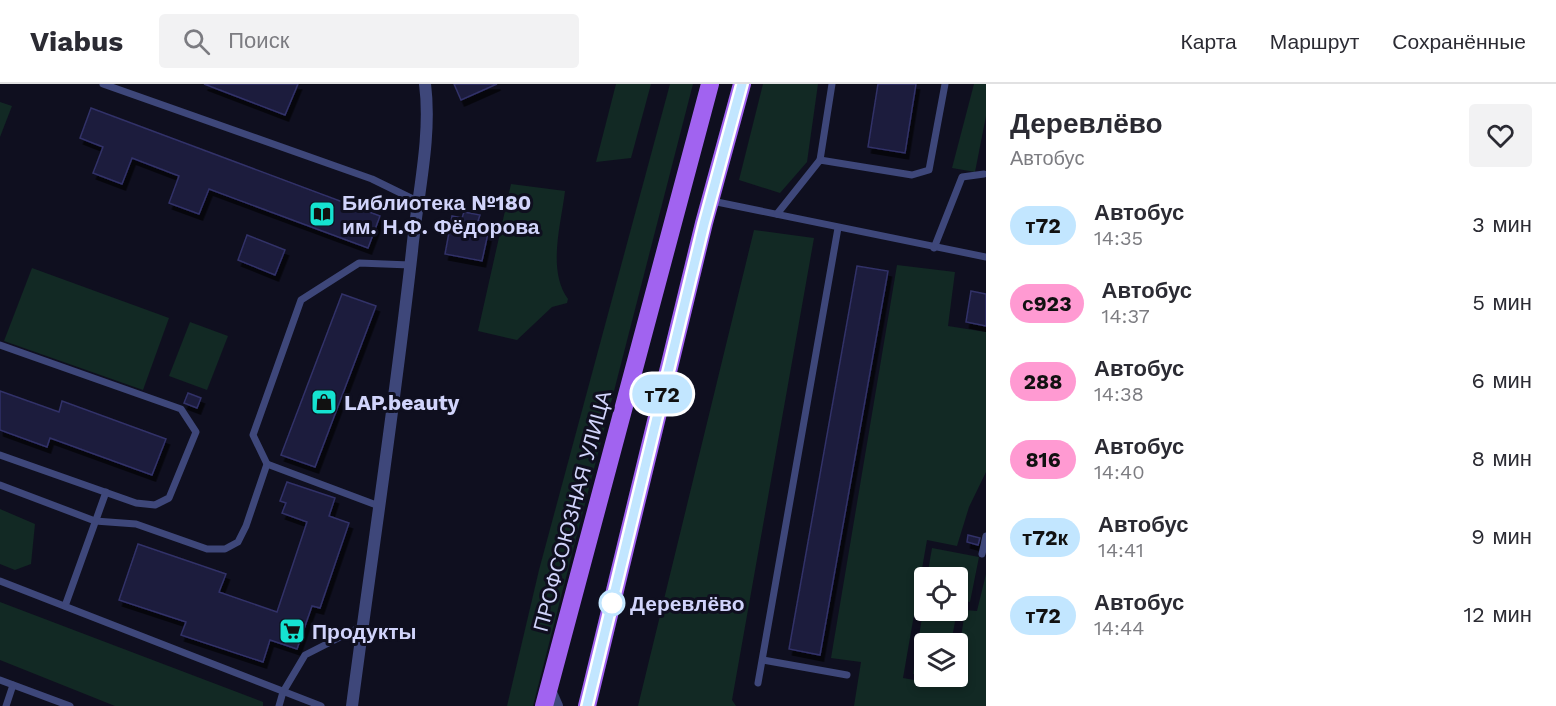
<!DOCTYPE html>
<html lang="ru">
<head>
<meta charset="utf-8">
<style>
  body { margin:0; font-family:"Work Sans",sans-serif; background:#f2f2f3; color:#2b2b33; height:100vh; display:flex; flex-direction:column; font-size:22px; white-space:nowrap }
  * { box-sizing:border-box; margin:0 }
  p { font-size:20px; color:#7c7c81 }
  .icon { flex:none; width:33px; height:33px; fill:none; stroke:currentColor; stroke-width:2; stroke-linecap:round; stroke-linejoin:round }
  .map { position:relative; flex:1; overflow:hidden }
  .side { display:flex; flex-direction:column; background:#fff; width:570px }
  .side>* { flex:none }
  .badge { padding:0 12px; border-radius:20px; font-size:21px; line-height:39px }
  .controls { position:absolute; left:914px; top:483px; display:grid; gap:12px }
  .controls a { display:grid; place-items:center; width:54px; height:54px; border-radius:6px; background:#fff; box-shadow:0 3px 9px #0003; font-size:30px }
  .map>.badge { position:absolute; translate:-50% -50%; box-shadow:0 0 0 3px #fff }
  .round { display:grid; place-items:center; flex:none; width:63px; height:63px; border-radius:6px; background:#f2f2f3 }
  .headline { display:flex; align-items:center; justify-content:space-between; height:102px; padding:0 24px }
  h1 { font-size:28px; font-weight:700; line-height:45px }
  ul { padding:0; list-style:none }
  li { display:flex; align-items:center; gap:18px; height:78px; padding:0 24px }
  li div { flex:1 }
  li b { display:block; font-size:22px }
  li em { font-style:normal }
  li .badge { min-width:66px; font-weight:700; text-align:center }
  header { display:flex; align-items:center; gap:36px; box-sizing:border-box; height:84px; padding:0 30px; background:#fff; border-bottom:2px solid #e1e1e2 }
  header strong { font-size:28px }
  nav { display:flex; gap:33px; margin-inline-start:auto; font-size:21px }
  .search { width:420px; height:54px; background:#f2f2f3; display:flex; align-items:center; gap:15px; box-sizing:border-box; padding:0 21px; border-radius:6px; color:#7c7c81; font-size:22px }
  main { display:flex; flex:1; min-height:0 }
  .map>svg:first-child { display:block }
</style>
</head>
<body>
<header>
<strong>Viabus</strong>
<div class="search"><svg class="icon" aria-label="search" viewBox="0 0 24 24"><circle cx="10" cy="10" r="6"/><path d="M15 15l6 6"/></svg>Поиск</div>
<nav><a>Карта</a><a>Маршрут</a><a>Сохранённые</a></nav>
</header>
<main>
<div class="map">
<svg width="986" height="622" viewBox="0 0 986 622">
  <defs>
    <filter id="shadow"><feDropShadow dx="3.5" dy="6" stdDeviation="0" flood-color="#0009"/></filter>
  </defs>
  <rect width="100%" height="100%" fill="#0f0f1f"/>
  <g fill="#122924">
    <polygon points="616,0 651,0 631,74 596,78"/>
    <polygon points="670,0 693,0 533,622 507,622 539,486"/>
    <polygon points="763,0 818,0 807,78 780,109 739,96"/>
    <polygon points="974,0 986,0 986,32 975,88 952,84"/>
    <polygon points="0,18 12,22 0,53"/>
    <path d="M511 100 565 107C561 141 547 186 568 215L567 219 552 223 517 256 478 247Z"/>
    <polygon points="754,146 814,154 732,616 736,622 638,622"/>
    <polygon points="897,181 955,188 948,242 986,248 986,388 969,423 957,462 927,456 903,594 954,603 965,526 977,527 986,490 986,622 854,622 861,578 831,574"/>
    <polygon points="32,184 169,234 143,306 4,257"/>
    <polygon points="190,238 228,252 207,306 169,292"/>
    <polygon points="0,425 35,440 31,480 15,486 0,480"/>
    <polygon points="932,464 979,473 970,518 957,516 957,494 927,493"/>
    <polygon points="0,518 263,618 263,622 115,622 0,576"/>
    <polygon points="924,521 924,526 957,527 951,559 924,560 924,592 913,590"/>
  </g>
  <g fill="#1d1d3e" stroke="#313168" stroke-width="1.5" filter="url(#shadow)">
    <polygon points="204,0 298,0 285,31"/>
    <polygon points="454,0 497,0 461,16"/>
    <polygon points="878,0 916,0 905,69 868,63"/>
    <polygon points="91,24 380,132 368,164 209,105 199,130 169,119 179,92 132,74 122,100 93,89 103,63 80,54"/>
    <polygon points="464,128 480,131 478,137 490,140 482,177 445,170 452,132 462,134"/>
    <polygon points="247,151 285,166 275,191 238,176"/>
    <polygon points="857,182 888,187 820,571 789,565"/>
    <polygon points="971,207 986,210 986,242 966,238"/>
    <polygon points="342,210 376,222 315,383 281,371"/>
    <polygon points="0,307 59,328 62,317 166,355 152,391 50,354 47,363 0,346"/>
    <polygon points="188,309 201,314 197,324 184,319"/>
    <polygon points="287,398 335,414 329,432 349,439 320,524 312,522 297,565 270,556 263,578 181,551 186,538 119,516 138,460 226,490 219,508 277,528 307,438 282,429 286,419 280,417"/>
    <polygon points="968,451 980,454 978,461 967,458"/>
  </g>
  <g fill="none" stroke-linecap="round" stroke-linejoin="round">
    <g stroke="#3e477a" stroke-width="7">
      <polyline points="103,0 372,95 417,117"/>
      <polyline points="820,76 832,0"/>
      <polyline points="712,117 986,173"/>
      <polyline points="777,130 820,76 912,91 929,86 945,0"/>
      <polyline points="934,164 962,93 984,90"/>
      <polyline points="0,261 181,325 196,348 169,414 155,421 136,419 0,371"/>
      <polyline points="267,380 379,422"/>
      <polyline points="0,401 95,437 136,440 207,465 225,465 238,458 246,442 267,380 253,351 301,216 359,179 410,181"/>
      <polyline points="982,470 986,452"/>
      <polyline points="0,497 321,622"/>
      <polyline points="65,522 106,408"/>
      <polyline points="763,576 847,591"/>
      <polyline points="0,596 70,622"/>
      <polyline points="758,599 838,144"/>
      <polyline points="6,622 13,601"/>
      <polyline points="279,622 283,608 305,571 362,542"/>
    </g>
    <g stroke="#3e477a" stroke-width="12">
      <polyline points="549,604 557,622"/>
      <path d="M352 622C372 470 395 319 412 167 417 114 432 53 425 0"/>
    </g>
    <g stroke="#a163f0" stroke-width="18">
      <polyline points="544,622 710,0"/>
      <polyline points="587,622 704,139 742,0"/>
    </g>
  </g>
  <g fill="none" stroke-linecap="round" stroke-linejoin="round">
    <g stroke="#fff" stroke-width="14">
      <polyline id="line" points="587,622 704,140 742,0"/>
    </g>
    <use href="#line" stroke="#c2e6ff" stroke-width="9"/>
  </g>
  <defs>
    <g id="library-square" transform="scale(1.35)"><rect x="-9" y="-9" width="18" height="18" rx="4" fill="#15e3d1" stroke="#0f0f1f"/><path d="M-6-4Q-3-5.5-.7-3.5V5Q-3 3-6 4ZM6-4Q3-5.5 .7-3.5V5Q3 3 6 4Z" fill="#111"/></g>
    <g id="shop-square" transform="scale(1.35)"><rect x="-9" y="-9" width="18" height="18" rx="4" fill="#15e3d1" stroke="#0f0f1f"/><path d="M-5-2.5h2.3a2.7 3.5 0 0 1 5.4 0H5L5.5 6h-11ZM-1.5-2.5h3a1.5 2.3 0 0 0-3 0Z" fill="#111"/></g>
    <g id="supermarket-square" transform="scale(1.35)"><rect x="-9" y="-9" width="18" height="18" rx="4" fill="#15e3d1" stroke="#0f0f1f"/><path d="M-6-5.5h2.5l.6 2H6L4.5 2H-2.5L-4.4-4H-6ZM-1.5 3.2a1.3 1.3 0 1 0 .1 0ZM3 3.2a1.3 1.3 0 1 0 .1 0Z" fill="#111"/></g>
  </defs>
  <g fill-rule="evenodd">
    <use href="#library-square" x="322" y="130"/>
    <use href="#shop-square" x="324" y="318"/>
    <use href="#supermarket-square" x="292" y="547"/>
  </g>
  <circle fill="#fff" stroke="#c2e6ff" stroke-width="3" cx="612" cy="519" r="12"/>
  <g text-anchor="middle" dominant-baseline="central" stroke-width="6" stroke-linejoin="round" paint-order="stroke">
    <g font-size="21" font-weight="bold" fill="#d1d4fb" stroke="#0f0f1f" text-anchor="start">
      <text x="342" y="118">Библиотека №180<tspan x="342" dy="24">им. Н.Ф. Фёдорова</tspan></text>
      <text x="344" y="318">LAP.beauty</text>
      <text x="312" y="547">Продукты</text>
    </g>
    <g font-size="21" fill="#d1d4fb" stroke="#0f0f1f">
      <text transform="translate(572 427) rotate(-75)">ПРОФСОЮЗНАЯ УЛИЦА</text>
    </g>
    <g font-size="21" font-weight="bold" fill="#d1d4fb" stroke="#0f0f1f" text-anchor="start">
      <text x="630" y="519">Деревлёво</text>
    </g>
  </g>
</svg>
<div class="controls">
<a><svg class="icon" aria-label="locate" viewBox="0 0 24 24"><circle cx="12" cy="12" r="6"/><path d="M12 2v4M12 18v4M2 12h4M18 12h4"/></svg></a>
<a><svg class="icon" aria-label="layers" viewBox="0 0 24 24"><path d="M12 4l9 5-9 5-9-5zM3 14l9 5 9-5"/></svg></a>
</div>
<b class="badge" style="left:662px;top:310px;background:#c2e6ff;color:#111">т72</b>
</div>
<section class="side">
<div class="headline"><div><h1>Деревлёво</h1><p>Автобус</p></div><a class="round"><svg class="icon" aria-label="heart" viewBox="0 0 24 24"><path d="M12 20l-8-8c-3-5 5-10 8-4 3-6 11-1 8 4z"/></svg></a></div>
<ul>
<li><span class="badge" style="background:#c2e6ff;color:#111">т72</span><div><b>Автобус</b><p>14:35</p></div><em>3 мин</em></li>
<li><span class="badge" style="background:#ff9ad2;color:#111">с923</span><div><b>Автобус</b><p>14:37</p></div><em>5 мин</em></li>
<li><span class="badge" style="background:#ff9ad2;color:#111">288</span><div><b>Автобус</b><p>14:38</p></div><em>6 мин</em></li>
<li><span class="badge" style="background:#ff9ad2;color:#111">816</span><div><b>Автобус</b><p>14:40</p></div><em>8 мин</em></li>
<li><span class="badge" style="background:#c2e6ff;color:#111">т72к</span><div><b>Автобус</b><p>14:41</p></div><em>9 мин</em></li>
<li><span class="badge" style="background:#c2e6ff;color:#111">т72</span><div><b>Автобус</b><p>14:44</p></div><em>12 мин</em></li>
</ul>
</section>
</main>
</body>
</html>
